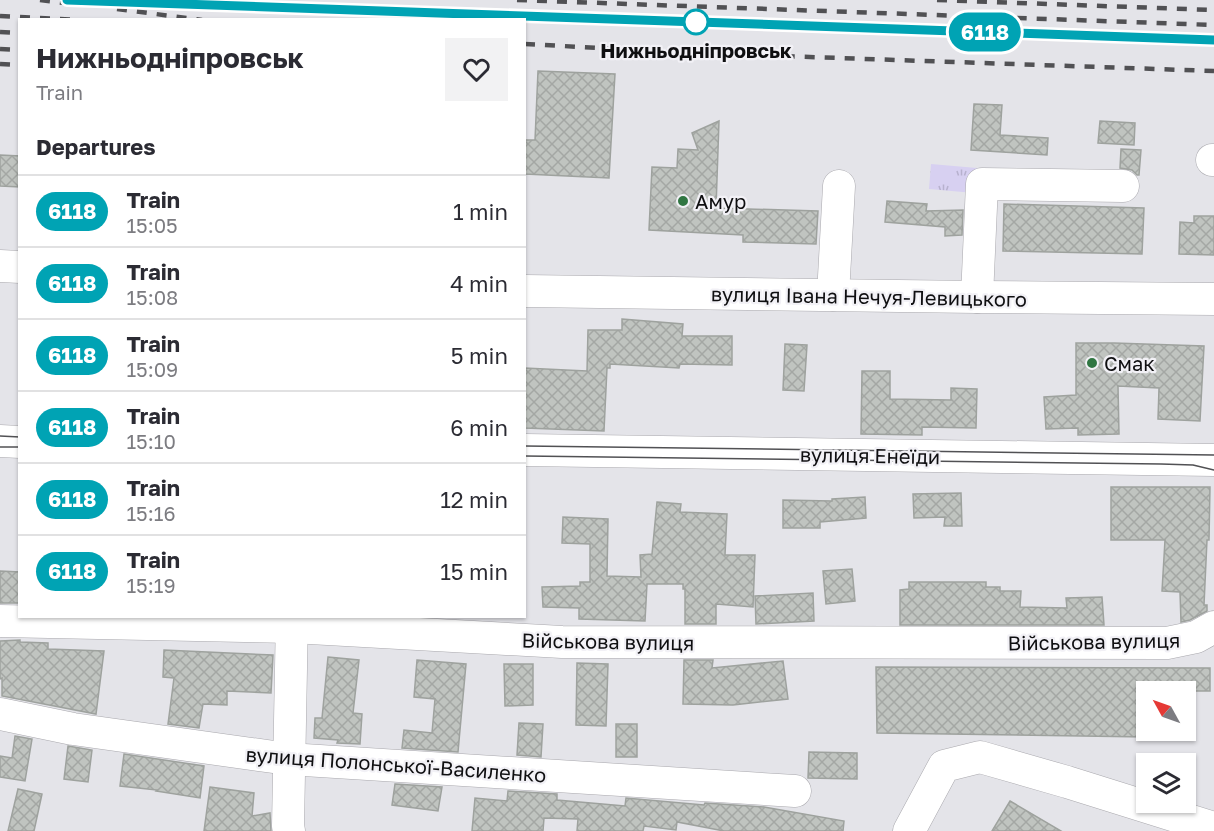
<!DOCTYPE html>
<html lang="en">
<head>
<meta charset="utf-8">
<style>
  body { margin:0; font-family:"Golos Text",sans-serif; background:#f2f2f3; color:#2b2b33; height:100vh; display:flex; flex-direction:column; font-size:22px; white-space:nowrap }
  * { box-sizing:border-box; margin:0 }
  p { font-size:20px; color:#7c7c81 }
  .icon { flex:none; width:33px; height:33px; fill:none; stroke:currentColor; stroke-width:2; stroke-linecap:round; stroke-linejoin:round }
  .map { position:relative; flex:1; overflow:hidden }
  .drawer { position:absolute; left:18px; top:18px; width:508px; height:600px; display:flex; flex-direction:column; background:#fff; border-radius:0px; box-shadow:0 2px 4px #0004 }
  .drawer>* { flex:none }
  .badge { padding:0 12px; border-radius:20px; font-size:21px; line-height:39px }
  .needle { width:39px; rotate:310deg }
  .fabs { position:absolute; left:1136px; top:681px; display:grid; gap:12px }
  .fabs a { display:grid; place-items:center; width:60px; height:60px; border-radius:0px; background:#fff; box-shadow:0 2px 4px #0004; font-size:30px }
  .map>.badge { position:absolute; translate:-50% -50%; box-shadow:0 0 0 3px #fff }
  h2 { padding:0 18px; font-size:22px; line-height:54px }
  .round { display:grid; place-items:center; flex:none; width:63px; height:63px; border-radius:0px; background:#f2f2f3 }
  .summary { display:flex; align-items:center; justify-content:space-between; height:102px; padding:0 18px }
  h1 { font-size:28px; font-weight:700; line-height:45px }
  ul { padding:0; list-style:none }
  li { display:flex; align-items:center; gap:18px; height:72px; padding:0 18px; border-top:2px solid #e1e1e2 }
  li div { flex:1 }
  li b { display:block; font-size:22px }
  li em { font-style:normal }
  li .badge { min-width:66px; font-weight:700; text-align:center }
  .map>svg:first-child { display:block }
</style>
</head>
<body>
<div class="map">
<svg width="1214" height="831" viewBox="0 0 1214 831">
  <defs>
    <pattern id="grass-tufts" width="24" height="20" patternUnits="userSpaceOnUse" patternTransform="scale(1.5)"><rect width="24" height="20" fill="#d7d0f1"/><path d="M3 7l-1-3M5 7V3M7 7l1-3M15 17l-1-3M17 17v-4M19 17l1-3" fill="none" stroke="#b7b1ce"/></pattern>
    <pattern id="building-cross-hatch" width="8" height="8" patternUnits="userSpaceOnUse" patternTransform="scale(1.5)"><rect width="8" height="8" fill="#c0c4c0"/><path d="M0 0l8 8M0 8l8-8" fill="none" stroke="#a4a7a4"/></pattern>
  </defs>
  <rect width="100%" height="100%" fill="#e4e4e9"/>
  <polygon fill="url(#grass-tufts)" points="931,164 977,168 974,193 929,189"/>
  <g fill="url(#building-cross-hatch)" stroke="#9ea29e" stroke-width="1.5">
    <polygon points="538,71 615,74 609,178 525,174 525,140 535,140"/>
    <polygon points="974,104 1002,105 1000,135 1048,138 1047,155 971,150"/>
    <polygon points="719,121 716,208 818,211 816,244 743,242 743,235 649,230 652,167 677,168 678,149 698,150 692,133"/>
    <polygon points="1100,121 1135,123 1134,145 1098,143"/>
    <polygon points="1121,149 1141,150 1139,175 1137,175 1132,170 1120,168"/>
    <polygon points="0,155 20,156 20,187 0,186"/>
    <polygon points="887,201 927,204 926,211 963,210 962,235 945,236 945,227 885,222"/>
    <polygon points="1004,204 1144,208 1142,254 1003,251"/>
    <polygon points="1194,216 1214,216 1214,255 1179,254 1180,222 1194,223"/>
    <polygon points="622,319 683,324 682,336 732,336 732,365 680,364 679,368 610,364 610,368 607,368 604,431 525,428 525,368 587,371 588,330 622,330"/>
    <polygon points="1076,343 1114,343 1204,346 1200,421 1158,419 1159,388 1118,386 1119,434 1078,435 1078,428 1046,429 1044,397 1076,395"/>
    <polygon points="785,344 807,345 804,391 783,390"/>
    <polygon points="862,371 890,371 890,399 951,400 951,388 977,389 976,428 922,427 922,435 861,434"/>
    <polygon points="1111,487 1210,487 1209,540 1207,540 1204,605 1207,605 1207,611 1190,620 1181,622 1180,592 1162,591 1165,540 1111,540"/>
    <polygon points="961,493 962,526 944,526 945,517 914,518 913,494"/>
    <polygon points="865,497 866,518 820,522 820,528 783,528 783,500 832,501 832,499"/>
    <polygon points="657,502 681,504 680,512 727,514 725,555 755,555 753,607 716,604 716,624 685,624 685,589 683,589 683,584 647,584 645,621 579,619 579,608 543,607 542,587 580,586 580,582 590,582 590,544 562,543 563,517 608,519 607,576 641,577 640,555 652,554"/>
    <polygon points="852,569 855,601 826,604 823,571"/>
    <polygon points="0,571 20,572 20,603 0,603"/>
    <polygon points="909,582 986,582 986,587 1000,587 1000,591 1021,591 1020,607 1067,608 1066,598 1102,597 1104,625 900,625 900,590 909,589"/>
    <polygon points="813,593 814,621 756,624 755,596"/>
    <polygon points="20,640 20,642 48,643 48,649 104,651 96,714 2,696 2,678 0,679 0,641"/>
    <polygon points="164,650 273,655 271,693 227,691 227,705 203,704 199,728 168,724 174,678 163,677"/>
    <polygon points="328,657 359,660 353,713 362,714 360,744 337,743 338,740 314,738 315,718 322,718"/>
    <polygon points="417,660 466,664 458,752 402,748 404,730 432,733 435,699 414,697"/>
    <polygon points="684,660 713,660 712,668 783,661 788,699 733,705 683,704"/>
    <polygon points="577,663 608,664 606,726 576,725"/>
    <polygon points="504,664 533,664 533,705 505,706"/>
    <polygon points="876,667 1210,668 1210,691 1146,691 1146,737 877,733"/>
    <polygon points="519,723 543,724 541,757 517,755"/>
    <rect x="616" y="724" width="21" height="33"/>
    <polygon points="15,736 32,739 25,781 0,777 0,756 12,758"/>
    <polygon points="68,746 92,750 88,782 64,779"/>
    <polygon points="809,752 857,753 857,779 808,778"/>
    <polygon points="124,754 204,766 200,798 156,791 157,790 120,786"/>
    <polygon points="395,784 442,787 438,811 392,805"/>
    <polygon points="210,787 254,793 252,816 270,813 271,831 204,831"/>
    <polygon points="18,789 42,794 34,831 8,831"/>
    <polygon points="508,791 557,794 557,800 625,806 626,798 704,805 705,803 764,807 844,821 843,831 724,831 677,822 676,830 644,826 643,831 577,831 578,819 544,818 543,831 472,831 475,798 507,801"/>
    <polygon points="1010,801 1061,831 992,831"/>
  </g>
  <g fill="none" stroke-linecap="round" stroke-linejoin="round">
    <g stroke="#a9a8ad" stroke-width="33">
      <g id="minor">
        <polyline points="1212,160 1214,160"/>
        <polyline points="0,266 20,267"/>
        <polyline points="525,291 977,297 1214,299"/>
        <polyline points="833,295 839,186"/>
        <polyline points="977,297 982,184 1123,186"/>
        <polyline points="0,441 20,442"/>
        <polyline points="525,450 1214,460"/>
        <polyline points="0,621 292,627 562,642 1167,643 1196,637 1214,627"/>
        <polyline points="0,714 73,729 288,759 795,791"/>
        <polyline points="289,831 288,826 292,616"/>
        <polyline points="909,831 944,766 980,757 1067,782 1214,828"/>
      </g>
    </g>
    <use href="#minor" stroke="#fff" stroke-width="32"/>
    <g stroke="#515154" stroke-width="1.5">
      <polyline points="0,436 20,437"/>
      <polyline points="525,446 1214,455"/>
      <polyline points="0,447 20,447"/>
      <polyline points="525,456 1161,464 1193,465 1214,470"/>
    </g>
    <g stroke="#515154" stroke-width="4.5" stroke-dasharray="10 10" stroke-linecap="butt">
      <polyline points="40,0 73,4"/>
      <polyline points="66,0 1214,40"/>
      <polyline points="517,0 1214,25"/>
      <polyline points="937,0 1214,10"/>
      <polyline points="117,9 202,20"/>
      <polyline points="0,16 80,20"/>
      <polyline points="0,32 20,33"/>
      <polyline points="525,44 694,53 1214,71"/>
      <polyline points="0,49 20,50"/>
      <polyline points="0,64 20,65"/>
    </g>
  </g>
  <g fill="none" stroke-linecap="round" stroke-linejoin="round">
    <g stroke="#fff" stroke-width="14">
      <polyline id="line" points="67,0 1214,40"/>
    </g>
    <use href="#line" stroke="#00a3b4" stroke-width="9"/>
  </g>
  <circle fill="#fff" stroke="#00a3b4" stroke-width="3" cx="696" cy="22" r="12"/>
  <g fill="#307642" stroke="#f2f1f6" stroke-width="2">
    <circle cx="683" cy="201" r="6"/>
    <circle cx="1092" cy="363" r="6"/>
  </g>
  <g text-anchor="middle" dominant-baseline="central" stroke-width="4.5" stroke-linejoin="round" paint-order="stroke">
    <g font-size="20" font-weight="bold" fill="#0f0f11" stroke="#f2f1f6">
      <text x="696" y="50">Нижньодніпровськ</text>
    </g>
    <g font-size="20" fill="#0f0f11" stroke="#f2f1f6" text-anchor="start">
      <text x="695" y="201">Амур</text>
      <text x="1104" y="363">Смак</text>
    </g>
    <g font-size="20" fill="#0f0f11" stroke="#f2f1f6">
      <text transform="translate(869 296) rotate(1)">вулиця Івана Нечуя-Левицького</text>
      <text transform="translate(870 455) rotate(1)">вулиця Енеїди</text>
      <text transform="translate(608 641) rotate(1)">Військова вулиця</text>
      <text transform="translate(1094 641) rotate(-1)">Військова вулиця</text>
      <text transform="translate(396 764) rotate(4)">вулиця Полонської-Василенко</text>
    </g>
  </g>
</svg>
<div class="fabs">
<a><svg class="needle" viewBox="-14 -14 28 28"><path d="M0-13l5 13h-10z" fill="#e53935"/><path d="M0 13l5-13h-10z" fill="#7c7c81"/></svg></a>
<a><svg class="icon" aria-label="layers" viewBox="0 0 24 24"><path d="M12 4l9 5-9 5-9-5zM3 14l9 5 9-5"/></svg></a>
</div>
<b class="badge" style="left:985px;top:32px;background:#00a3b4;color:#fff">6118</b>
<section class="drawer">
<div class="summary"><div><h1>Нижньодніпровськ</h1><p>Train</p></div><a class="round"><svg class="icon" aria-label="heart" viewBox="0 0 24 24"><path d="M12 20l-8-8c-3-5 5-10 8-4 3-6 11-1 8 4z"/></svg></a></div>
<h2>Departures</h2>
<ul>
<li><span class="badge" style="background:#00a3b4;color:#fff">6118</span><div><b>Train</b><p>15:05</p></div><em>1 min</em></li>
<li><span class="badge" style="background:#00a3b4;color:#fff">6118</span><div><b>Train</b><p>15:08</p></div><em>4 min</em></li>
<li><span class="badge" style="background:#00a3b4;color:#fff">6118</span><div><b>Train</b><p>15:09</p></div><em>5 min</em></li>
<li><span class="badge" style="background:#00a3b4;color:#fff">6118</span><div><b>Train</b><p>15:10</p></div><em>6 min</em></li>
<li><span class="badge" style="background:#00a3b4;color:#fff">6118</span><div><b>Train</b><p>15:16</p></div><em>12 min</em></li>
<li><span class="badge" style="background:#00a3b4;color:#fff">6118</span><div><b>Train</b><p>15:19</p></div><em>15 min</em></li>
</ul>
</section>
</div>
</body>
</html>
